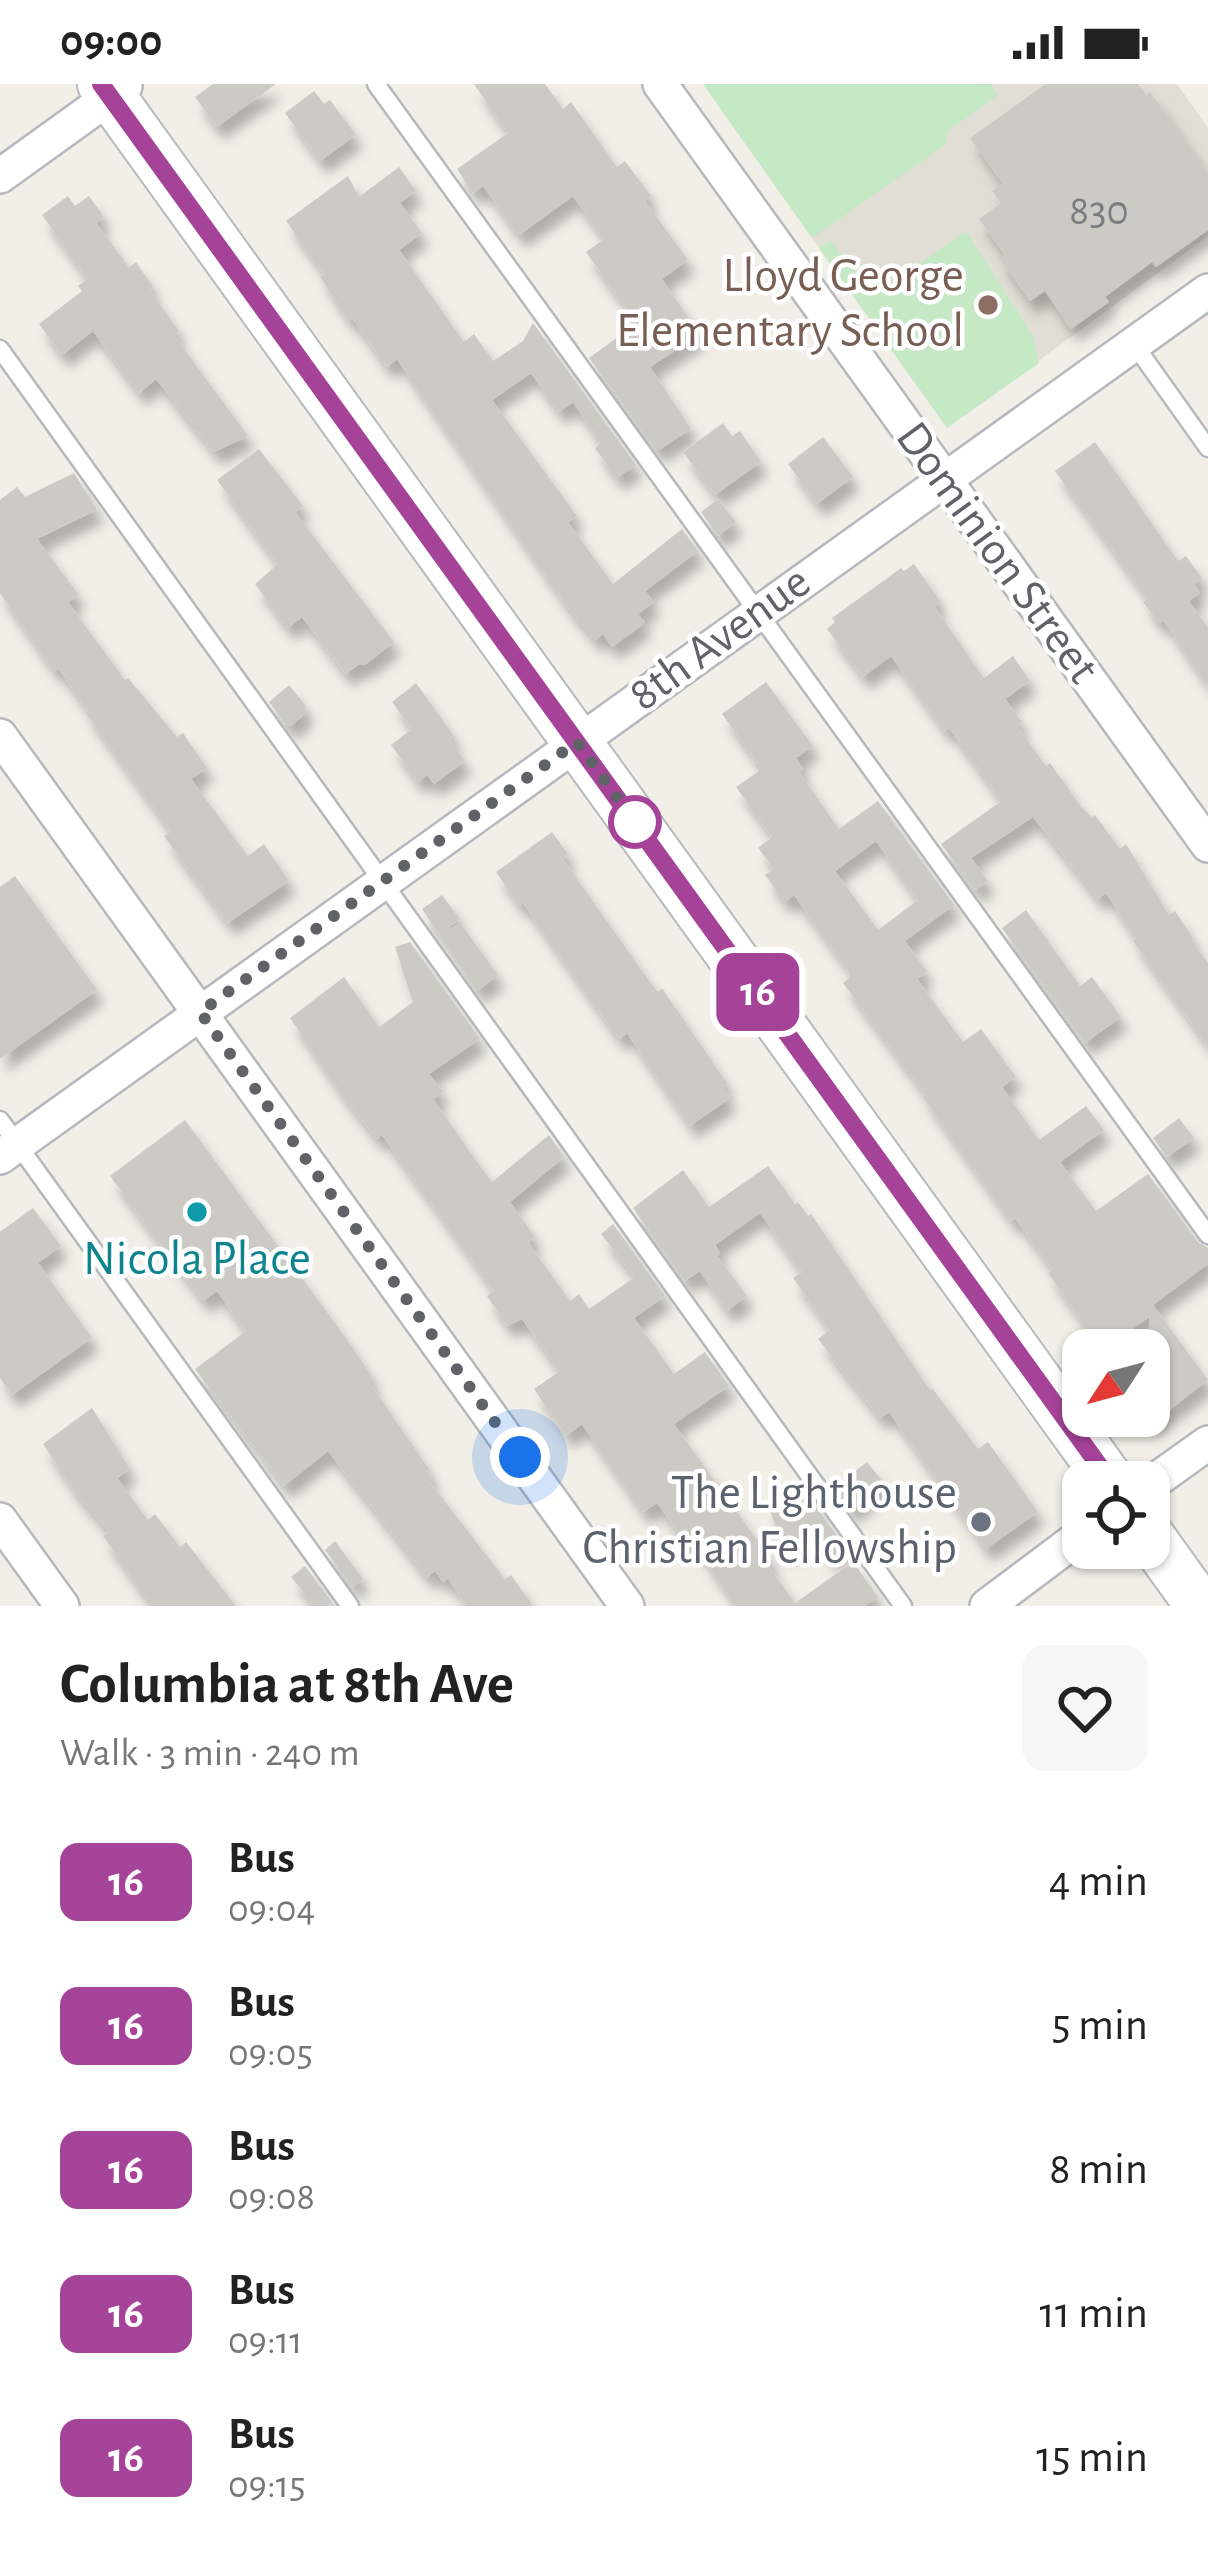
<!DOCTYPE html>
<html lang="en">
<head>
<meta charset="utf-8">
<style>
  body { margin:0; font-family:"Alegreya Sans",sans-serif; background:#f6f6f6; color:#222; height:100vh; display:flex; flex-direction:column; font-size:45px; white-space:nowrap }
  * { box-sizing:border-box; margin:0 }
  p { font-size:39px; color:#767676 }
  .icon { flex:none; width:66px; height:66px; fill:none; stroke:currentColor; stroke-width:2; stroke-linecap:round; stroke-linejoin:round }
  .map { position:relative; height:1522px; overflow:hidden }
  .drawer { display:flex; flex-direction:column; background:#fff; flex:1 }
  .drawer>* { flex:none }
  .badge { padding:0 24px; border-radius:18px; font-size:42px; line-height:78px }
  .needle { width:78px; rotate:234deg }
  .buttons { position:absolute; left:1062px; top:1245px; display:grid; gap:24px }
  .buttons a { display:grid; place-items:center; width:108px; height:108px; border-radius:24px; background:#fff; box-shadow:0 3px 9px #0004; font-size:60px }
  .you { position:absolute; width:60px; height:60px; margin:-30px; border:9px solid #fff; border-radius:50%; background:#1a73e8; box-shadow:0 0 0 18px #1a73e833 }
  .map>.badge { position:absolute; translate:-50% -50%; box-shadow:0 0 0 6px #fff }
  .round { display:grid; place-items:center; flex:none; width:126px; height:126px; border-radius:24px; background:#f6f6f6 }
  .overview { display:flex; align-items:center; justify-content:space-between; height:204px; padding:0 60px }
  h1 { font-size:57px; font-weight:700; line-height:90px }
  ul { padding:0; list-style:none }
  li { display:flex; align-items:center; gap:36px; height:144px; padding:0 60px }
  li div { flex:1 }
  li b { display:block; font-size:45px }
  li em { font-style:normal }
  li .badge { min-width:132px; font-weight:700; text-align:center }
  .status { display:flex; justify-content:space-between; align-items:center; height:84px; padding:0 60px; background:#fff; direction:ltr }
  .status svg { height:33px; fill:currentColor }
  .map>svg:first-child { display:block }
</style>
</head>
<body>
<div class="status"><b>09:00</b><svg viewBox="0 0 49 12"><path d="M0 12V9h3v3zM5 12V6h3v6zM10 12V3h3v9zM15 12V0h3v12zM26 1h20v11H26zM47 4h2v5h-2z"/></svg></div>
<div class="map">
<svg width="1208" height="1522" viewBox="0 0 1208 1522">
  <defs>
    <filter id="shadow"><feDropShadow dx="7" dy="13" stdDeviation="6" flood-color="#0004"/></filter>
  </defs>
  <rect width="100%" height="100%" fill="#f1efe8"/>
  <polygon fill="#e1ded6" points="703,0 1177,0 1208,44 1208,152 947,344"/>
  <g fill="#c5e8c5">
    <polygon points="703,0 990,0 998,11 948,47 945,61 812,154"/>
    <polygon points="966,147 1032,250 1039,279 947,344 819,164 830,156 873,213"/>
  </g>
  <g fill="#cccac5" fill-rule="evenodd" filter="url(#shadow)">
    <polygon points="213,0 276,0 217,43 195,13"/>
    <polygon points="474,0 545,0 563,25 571,18 617,83 625,77 651,112 645,117 688,176 662,195 700,250 650,283 691,345 657,367 589,274 637,239 586,168 604,155 573,112 519,151 483,102 473,109 457,85 508,49"/>
    <polygon points="1046,0 1138,0 1146,11 1150,8 1208,89 1208,146 1156,183 1152,178 1105,213 1109,218 1071,245 1045,207 1030,217 1000,175 1005,171 979,135 1001,119 992,107 1003,100 970,54"/>
    <polygon points="314,7 324,20 330,16 356,51 320,77 285,29"/>
    <polygon points="399,83 416,107 400,119 422,149 399,166 464,258 474,250 493,277 523,257 533,239 636,381 617,394 595,364 601,359 573,318 559,328 531,289 492,316 577,432 568,438 613,500 682,445 698,467 645,507 654,518 638,530 645,539 612,563 603,550 595,556 566,521 397,275 387,283 352,234 349,237 320,193 324,190 286,137 348,92 359,113"/>
    <polygon points="68,112 75,122 89,112 104,133 96,139 129,183 136,178 153,203 149,206 179,247 174,251 248,352 214,368 156,295 139,309 93,247 62,271 39,240 82,207 78,202 88,195 42,131"/>
    <polygon points="723,339 732,352 740,347 761,378 715,411 683,368"/>
    <polygon points="823,353 853,393 817,420 788,380"/>
    <polygon points="1095,358 1178,477 1186,472 1202,494 1194,500 1200,509 1189,517 1208,544 1208,602 1163,536 1159,539 1143,518 1148,514 1055,387"/>
    <polygon points="259,365 303,422 295,428 394,558 365,581 358,581 346,590 302,533 288,544 255,500 278,480 217,396"/>
    <polygon points="74,389 97,426 37,455 79,511 68,518 125,596 128,594 177,653 183,649 207,684 191,695 248,772 264,760 289,797 228,839 164,752 171,747 86,629 88,626 58,584 54,587 0,509 0,416 17,403 25,413"/>
    <polygon points="718,415 736,438 718,452 701,428"/>
    <polygon points="914,480 940,517 934,522 984,594 1013,572 1030,597 1005,615 1022,638 1017,642 1046,682 1050,679 1082,724 1092,733 1095,731 1120,765 1126,760 1169,831 1175,827 1193,854 1191,856 1208,879 1208,962 1133,857 1136,854 1106,809 1098,815 1033,733 971,774 988,797 975,806 941,760 1000,718 994,706 949,644 945,647 891,572 863,593 827,545 835,538 832,534 901,484 904,487"/>
    <path d="M766 598 813 662 796 674 803 685 799 688 839 745 878 717 954 821 905 857 927 888 917 895 963 958 981 945 1016 993 1002 1003 1039 1056 1086 1022 1104 1046 1060 1078 1096 1127 1148 1090 1198 1158 1208 1164V1180L1153 1221 1208 1296 1149 1342V1233L1102 1266 1048 1189 1053 1186 1015 1134 1011 1137 923 1013 926 1011 843 899 850 894 847 884 794 811 785 818 765 791 774 785 758 764 772 753 736 703 759 687 755 681 758 679 722 630ZM876 757 918 816 878 846 835 787Z"/>
    <polygon points="416,599 454,652 449,655 465,677 434,700 427,691 418,698 391,661 412,645 392,618"/>
    <polygon points="289,601 305,621 305,630 291,642 285,640 269,618"/>
    <polygon points="552,748 568,770 563,775 642,887 658,908 662,904 727,999 722,1003 730,1014 690,1042 627,949 619,955 523,819 519,821 496,788"/>
    <polygon points="15,792 97,906 0,975 0,803"/>
    <polygon points="442,811 460,835 445,846 461,840 498,891 477,907 422,825"/>
    <polygon points="1026,826 1080,902 1092,893 1121,933 1085,959 1002,844"/>
    <polygon points="410,858 480,955 429,990 443,1008 433,1015 475,1075 492,1098 549,1051 564,1073 510,1118 535,1153 528,1158 570,1217 579,1210 589,1225 635,1193 601,1150 613,1140 665,1212 634,1234 674,1290 705,1268 729,1302 674,1340 772,1477 767,1480 795,1519 853,1478 878,1513 865,1522 736,1522 693,1458 688,1462 657,1419 643,1428 582,1340 566,1352 534,1305 560,1287 522,1235 507,1242 487,1212 494,1207 453,1149 382,1051 377,1055 346,1016 290,934 344,893 379,943 413,918 395,863"/>
    <polygon points="1179,1034 1194,1054 1167,1073 1153,1054"/>
    <polygon points="185,1036 346,1254 373,1294 369,1298 429,1385 427,1387 432,1394 429,1397 505,1495 511,1491 533,1522 466,1522 448,1494 443,1498 435,1487 427,1493 328,1367 284,1402 195,1285 246,1247 217,1207 203,1217 110,1092"/>
    <polygon points="768,1082 795,1120 798,1118 808,1132 811,1130 930,1306 932,1304 978,1365 988,1358 1038,1428 986,1465 889,1328 880,1334 818,1255 830,1246 793,1194 802,1188 760,1129 715,1161 720,1169 717,1172 747,1212 727,1227 700,1187 685,1197 633,1124 683,1086 709,1123"/>
    <polygon points="33,1124 61,1162 38,1179 92,1254 12,1311 0,1294 0,1148"/>
    <polygon points="92,1324 130,1385 117,1394 148,1436 155,1430 180,1463 186,1458 236,1522 154,1522 137,1501 103,1452 109,1448 75,1408 43,1360"/>
    <polygon points="867,1378 884,1399 850,1427 834,1404"/>
    <polygon points="800,1401 846,1464 830,1475 811,1448 784,1468 769,1423"/>
    <polygon points="335,1457 363,1495 352,1503 325,1466"/>
    <polygon points="305,1482 332,1518 327,1522 315,1522 291,1493"/>
  </g>
  <g fill="none" stroke-linecap="round" stroke-linejoin="round">
    <g stroke="#b5b8bc" stroke-width="21">
      <g id="service">
        <polyline points="376,0 1208,1151"/>
        <polyline points="1134,260 1208,364"/>
        <polyline points="0,265 903,1522"/>
        <polyline points="0,1036 350,1522"/>
      </g>
    </g>
    <g stroke="#b5b8bc" stroke-width="38">
      <g id="minor">
        <polyline points="660,0 1208,761"/>
        <polyline points="0,92 125,2"/>
        <polyline points="0,652 627,1522"/>
        <polyline points="0,1073 1208,207"/>
        <polyline points="1149,1401 1208,1359"/>
        <polyline points="0,1436 62,1522"/>
        <polyline points="987,1522 1083,1450"/>
      </g>
    </g>
    <g stroke="#b6babf" stroke-width="52">
      <g id="secondary">
        <polyline points="102,0 1111,1398"/>
        <polyline points="1149,1451 1200,1522"/>
      </g>
    </g>
    <use href="#service" stroke="#fff" stroke-width="16"/>
    <use href="#minor" stroke="#fff" stroke-width="33"/>
    <use href="#secondary" stroke="#fff" stroke-width="48"/>
  </g>
  <g fill="none" stroke-linecap="round" stroke-linejoin="round">
    <g stroke="#fff" stroke-width="27">
      <polyline id="line" points="101,0 1111,1398"/>
    </g>
    <use href="#line" stroke="#a54399" stroke-width="18"/>
    <polyline stroke="#5f6368" stroke-width="12" stroke-dasharray="0 21.6" points="520,1373 200,928 577,658 635,738"/>
  </g>
  <circle fill="#8d6e63" stroke="#fff" stroke-width="4.5" cx="988" cy="221" r="12"/>
  <circle fill="#fff" stroke="#a54399" stroke-width="6" cx="635" cy="738" r="24"/>
  <circle fill="#0f9aa8" stroke="#fff" stroke-width="4.5" cx="197" cy="1128" r="12"/>
  <circle fill="#6b7280" stroke="#fff" stroke-width="4.5" cx="981" cy="1438" r="12"/>
  <g text-anchor="middle" dominant-baseline="central" stroke-width="9" stroke-linejoin="round" paint-order="stroke">
    <g font-size="42" fill="#7a7d7f">
      <text x="1099" y="127">830</text>
    </g>
    <g font-size="48" fill="#785e54" stroke="#fff" text-anchor="end">
      <text x="964" y="193">Lloyd George<tspan x="964" dy="55">Elementary School</tspan></text>
    </g>
    <g font-size="48" fill="#5f6368" stroke="#fff">
      <text transform="translate(997 469) rotate(54)">Dominion Street</text>
      <text transform="translate(720 555) rotate(-36)">8th Avenue</text>
    </g>
    <g font-size="48" fill="#0d838f" stroke="#fff">
      <text x="197" y="1176">Nicola Place</text>
    </g>
    <g font-size="48" fill="#5b616d" stroke="#fff" text-anchor="end">
      <text x="957" y="1410">The Lighthouse<tspan x="957" dy="55">Christian Fellowship</tspan></text>
    </g>
  </g>
</svg>
<div class="buttons">
<a><svg class="needle" viewBox="-14 -14 28 28"><path d="M0-13l5 13h-10z" fill="#e53935"/><path d="M0 13l5-13h-10z" fill="#767676"/></svg></a>
<a><svg class="icon" aria-label="locate" viewBox="0 0 24 24"><circle cx="12" cy="12" r="6"/><path d="M12 2v4M12 18v4M2 12h4M18 12h4"/></svg></a>
</div>
<div class="you" style="left:520px;top:1373px"></div>
<b class="badge" style="left:758px;top:908px;background:#a54399;color:#fff">16</b>
</div>
<section class="drawer">
<div class="overview"><div><h1>Columbia at 8th Ave</h1><p>Walk · 3 min · 240 m</p></div><a class="round"><svg class="icon" aria-label="heart" viewBox="0 0 24 24"><path d="M12 20l-8-8c-3-5 5-10 8-4 3-6 11-1 8 4z"/></svg></a></div>
<ul>
<li><span class="badge" style="background:#a54399;color:#fff">16</span><div><b>Bus</b><p>09:04</p></div><em>4 min</em></li>
<li><span class="badge" style="background:#a54399;color:#fff">16</span><div><b>Bus</b><p>09:05</p></div><em>5 min</em></li>
<li><span class="badge" style="background:#a54399;color:#fff">16</span><div><b>Bus</b><p>09:08</p></div><em>8 min</em></li>
<li><span class="badge" style="background:#a54399;color:#fff">16</span><div><b>Bus</b><p>09:11</p></div><em>11 min</em></li>
<li><span class="badge" style="background:#a54399;color:#fff">16</span><div><b>Bus</b><p>09:15</p></div><em>15 min</em></li>
</ul>
</section>
</body>
</html>
